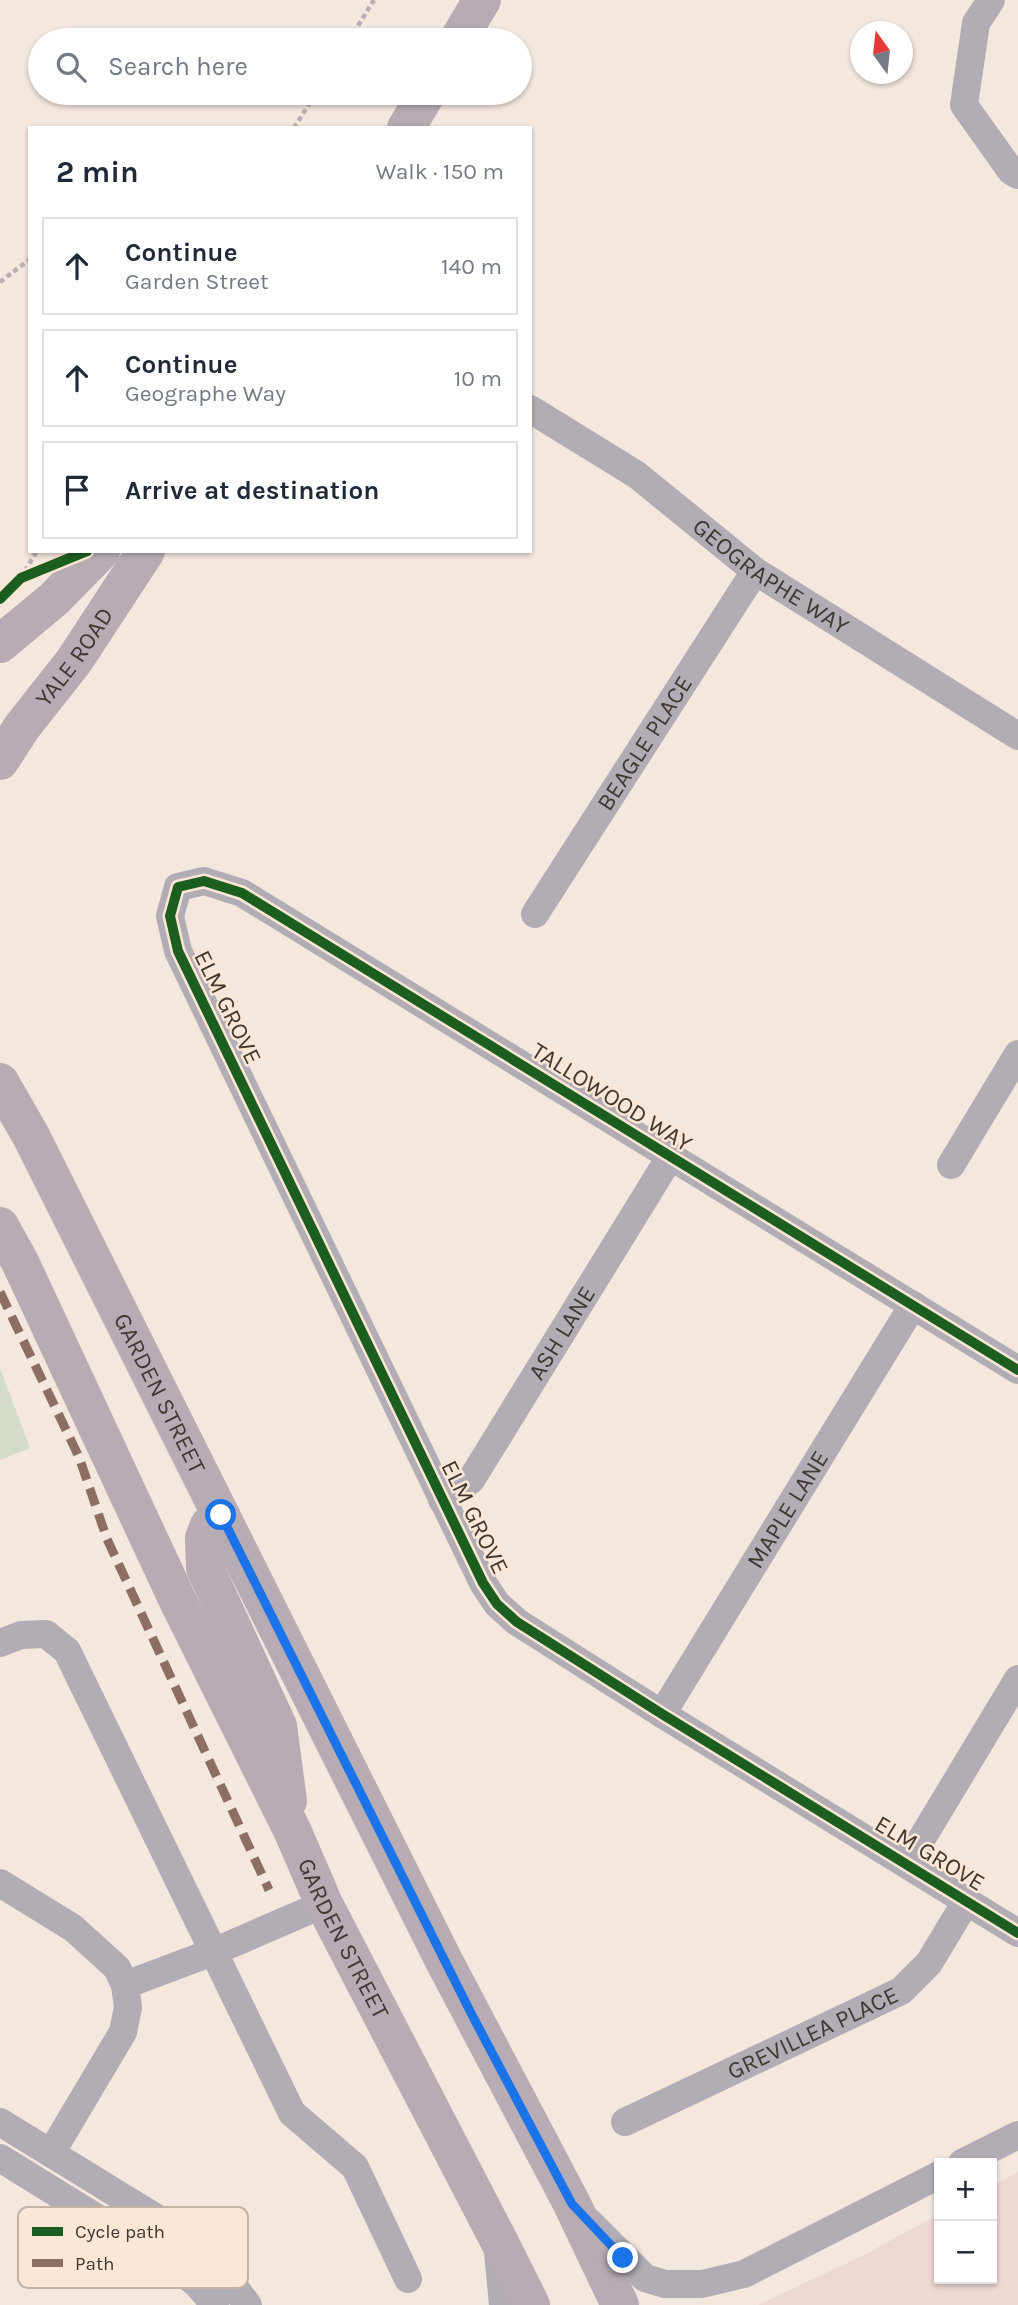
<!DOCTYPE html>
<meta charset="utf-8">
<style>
body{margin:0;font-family:Karla,sans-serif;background:#f2f2f3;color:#1f2937}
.controls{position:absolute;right:21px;bottom:21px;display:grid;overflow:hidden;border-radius:0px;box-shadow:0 2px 5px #0004}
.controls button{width:63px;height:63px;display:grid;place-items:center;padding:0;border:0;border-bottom:2px solid #e0e1e3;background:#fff;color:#1f2937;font:35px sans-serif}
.compass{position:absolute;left:850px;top:21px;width:63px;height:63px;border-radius:50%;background:#fff;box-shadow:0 2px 5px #0004;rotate:345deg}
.stop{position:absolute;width:21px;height:21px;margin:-16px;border:5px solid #1a73e8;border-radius:50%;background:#fff}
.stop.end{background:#1a73e8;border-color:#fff;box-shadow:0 2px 7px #0008}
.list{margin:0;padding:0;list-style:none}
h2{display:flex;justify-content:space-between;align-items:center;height:91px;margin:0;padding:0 28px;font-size:30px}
h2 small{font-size:23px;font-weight:400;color:#747a83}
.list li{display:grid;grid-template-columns:46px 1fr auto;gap:21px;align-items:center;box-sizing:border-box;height:98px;margin:0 14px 14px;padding:0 14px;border:2px solid #e0e1e3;border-radius:0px}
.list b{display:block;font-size:26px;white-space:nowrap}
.list p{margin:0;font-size:23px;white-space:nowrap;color:#747a83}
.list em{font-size:23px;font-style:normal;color:#747a83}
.icon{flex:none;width:38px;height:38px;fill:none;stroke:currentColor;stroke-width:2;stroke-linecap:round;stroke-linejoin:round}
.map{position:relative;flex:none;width:1018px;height:2305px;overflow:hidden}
.search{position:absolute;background:#fff;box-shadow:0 2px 5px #0004;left:28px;top:28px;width:504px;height:77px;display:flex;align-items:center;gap:18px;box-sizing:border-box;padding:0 24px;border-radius:38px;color:#747a83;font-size:26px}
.panel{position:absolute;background:#fff;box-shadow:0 2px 5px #0004;left:28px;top:126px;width:504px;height:427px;border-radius:0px}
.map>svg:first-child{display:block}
</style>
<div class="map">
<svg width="1018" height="2305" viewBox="0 0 1018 2305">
<rect width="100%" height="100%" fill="#f3e7de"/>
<!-- commercial -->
<path fill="#edd8d2" d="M1018,2172v133h-260l106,-50 75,-41v65h53v-93z"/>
<!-- park -->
<path fill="#d4dbc9" d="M0,1368l30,80 -30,12z"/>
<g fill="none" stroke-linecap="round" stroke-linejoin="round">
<!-- path -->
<path stroke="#b7b0b4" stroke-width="4.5" stroke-dasharray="5 3.5" stroke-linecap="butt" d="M349,40l25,-40
M294,128l22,-35
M0,282l30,-23
M25,571l12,-20"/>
<!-- minor -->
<g stroke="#b2acb5" stroke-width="28">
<path d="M991,0l-15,23 -12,82 47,66 7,4"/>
<path id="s1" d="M530,409l107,66 118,96 263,165"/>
<path id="s2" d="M535,914l220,-343"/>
<path d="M951,1165l67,-111"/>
<path d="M1018,1370l-776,-477 -38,-12 -26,6 -8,29 8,35 305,632 14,21 20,18 145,92 356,219"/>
<path id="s3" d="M442,1500l29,-20 199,-323"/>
<path d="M0,1643l21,-8 25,-1 21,17 225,462 63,54 53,112"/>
<path id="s4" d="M662,1714l251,-409"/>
<path d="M907,1863l111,-184"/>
<path d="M0,1883l73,45 44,40 8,17 3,22 -5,25 -72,121"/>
<path d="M125,1985l88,-33 111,-48"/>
<path d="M0,2122l184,113 31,27 33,43"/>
<path id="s5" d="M625,2122l276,-131 28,-28 38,-63"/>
<path d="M0,2158l173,107 24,19 18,21"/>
<path d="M962,2163l56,-28"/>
<path d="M589,2222l56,56 20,6h37l42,-10 195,-99"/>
<path d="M498,2252l5,53"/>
</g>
<!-- primary -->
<g stroke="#b7acb4" stroke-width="38">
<path d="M458,40l24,-40"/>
<path d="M406,128l21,-35"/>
<path d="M0,644l54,-45 47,-48"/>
<path id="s6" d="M0,761l22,-34 52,-66 72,-110"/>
<path id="s7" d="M0,1082l31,54 412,823 129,245 48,101"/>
<path id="s8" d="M0,1226l20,36 158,339 115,231 31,72 174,335 33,66"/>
<path d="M221,1515l-12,10 -5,13 1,30 73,158 10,75"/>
</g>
<!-- quiet -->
<path stroke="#8d6e63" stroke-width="9" stroke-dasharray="18 9" stroke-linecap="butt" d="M0,1292l79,165 28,82 162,351"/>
<defs>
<path id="cycleway" d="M0,599l21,-21 66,-27
M1018,1370l-776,-477 -38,-12 -26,6 -8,29 8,35 305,632 14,21 20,18 145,92 356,219"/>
</defs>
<!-- cycleway casing -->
<use href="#cycleway" stroke="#fce6d5" stroke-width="15"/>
<!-- cycleway -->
<use href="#cycleway" stroke="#1b5e20" stroke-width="10"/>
</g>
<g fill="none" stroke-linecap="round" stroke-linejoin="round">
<!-- route -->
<path stroke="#1a73e8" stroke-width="9" d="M221,1515l251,500 100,189 51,54"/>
</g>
<g text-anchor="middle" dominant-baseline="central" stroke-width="5" stroke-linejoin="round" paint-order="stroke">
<!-- street labels -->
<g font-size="24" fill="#403831" stroke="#fce6d5">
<text stroke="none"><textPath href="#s1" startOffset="294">GEOGRAPHE WAY</textPath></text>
<text stroke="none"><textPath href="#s6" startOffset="128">YALE ROAD</textPath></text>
<text stroke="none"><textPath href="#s2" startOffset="203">BEAGLE PLACE</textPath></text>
<text transform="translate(228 1007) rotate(64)">ELM GROVE</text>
<text transform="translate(612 1097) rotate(32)">TALLOWOOD WAY</text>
<text stroke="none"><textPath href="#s3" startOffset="208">ASH LANE</textPath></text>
<text stroke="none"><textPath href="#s7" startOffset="350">GARDEN STREET</textPath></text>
<text stroke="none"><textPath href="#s4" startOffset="240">MAPLE LANE</textPath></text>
<text transform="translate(475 1517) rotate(64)">ELM GROVE</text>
<text transform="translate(930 1853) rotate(31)">ELM GROVE</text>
<text stroke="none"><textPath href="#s8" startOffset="791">GARDEN STREET</textPath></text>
<text stroke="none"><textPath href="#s5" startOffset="208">GREVILLEA PLACE</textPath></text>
</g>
</g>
<!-- legend -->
<rect x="18" y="2207" width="230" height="81" rx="10" fill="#fce6d5" stroke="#c4b2a4" stroke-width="2"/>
<rect x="32" y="2227" width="31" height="9" fill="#1b5e20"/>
<rect x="32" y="2259" width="31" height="8" fill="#8d6e63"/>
<g font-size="19" fill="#403831">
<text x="75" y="2238">Cycle path</text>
<text x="75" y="2270">Path</text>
</g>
</svg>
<div class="controls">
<button>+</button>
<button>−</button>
</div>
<svg class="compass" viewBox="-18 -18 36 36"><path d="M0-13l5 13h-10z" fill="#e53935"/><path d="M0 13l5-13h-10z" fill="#747a83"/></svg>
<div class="stop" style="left:221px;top:1515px"></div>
<div class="stop end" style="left:623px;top:2258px"></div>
<div class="search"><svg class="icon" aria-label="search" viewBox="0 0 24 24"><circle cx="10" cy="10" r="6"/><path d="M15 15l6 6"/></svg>Search here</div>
<section class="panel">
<h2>2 min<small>Walk · 150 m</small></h2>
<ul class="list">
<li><svg class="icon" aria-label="ahead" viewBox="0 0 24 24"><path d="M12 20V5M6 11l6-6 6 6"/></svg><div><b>Continue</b><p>Garden Street</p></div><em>140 m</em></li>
<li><svg class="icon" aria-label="ahead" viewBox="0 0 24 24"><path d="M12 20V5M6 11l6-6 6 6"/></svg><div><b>Continue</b><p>Geographe Way</p></div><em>10 m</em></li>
<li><svg class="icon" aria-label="arrive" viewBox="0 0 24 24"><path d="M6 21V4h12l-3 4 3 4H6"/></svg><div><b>Arrive at destination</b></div></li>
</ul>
</section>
</div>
